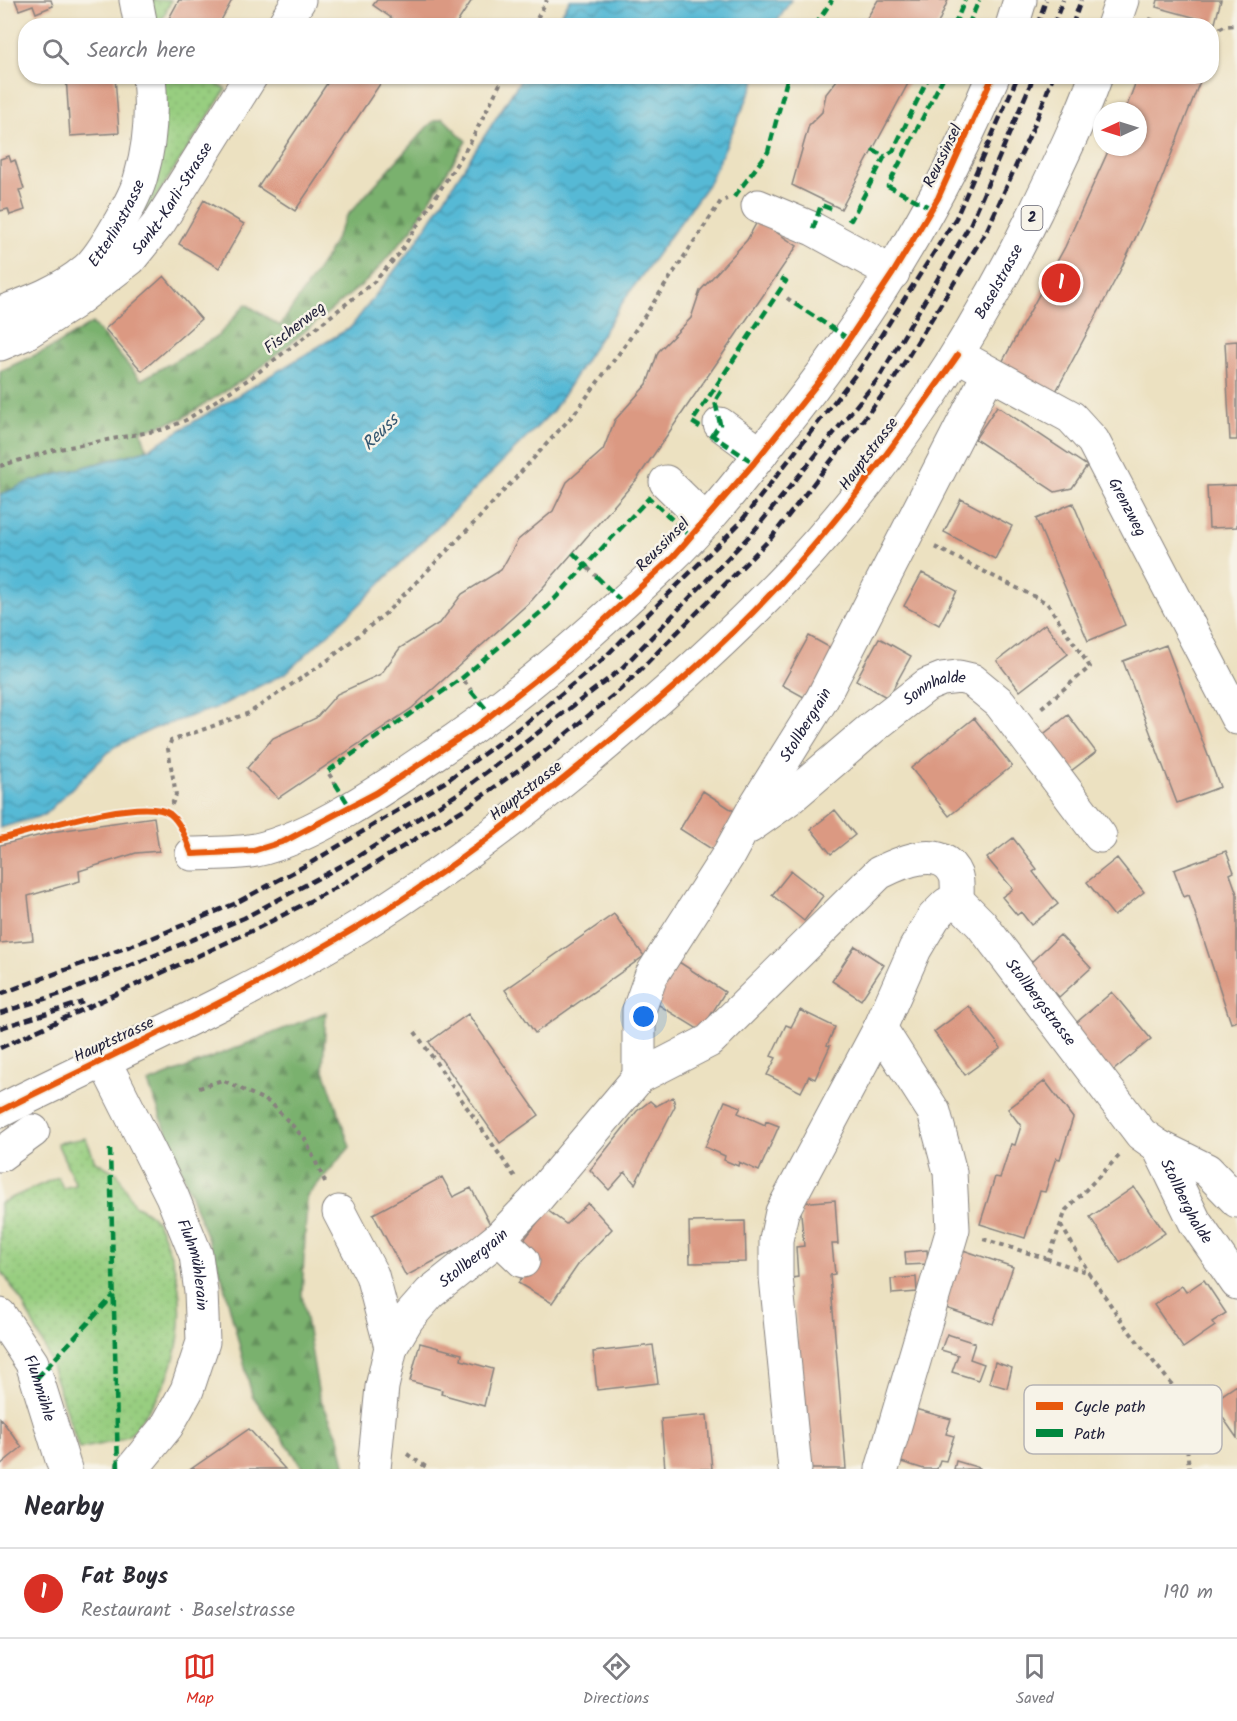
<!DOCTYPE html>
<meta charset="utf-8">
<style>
body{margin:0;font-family:Kalam,sans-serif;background:#f7f7f7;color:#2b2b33}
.compass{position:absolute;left:1093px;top:102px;width:54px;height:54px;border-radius:50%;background:#fff;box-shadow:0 2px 4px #0004;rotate:266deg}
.you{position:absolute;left:644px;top:1017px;width:21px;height:21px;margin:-15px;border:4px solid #fff;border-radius:50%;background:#1a73e8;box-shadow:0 0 0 9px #1a73e833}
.badge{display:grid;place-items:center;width:39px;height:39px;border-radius:50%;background:#d93025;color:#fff;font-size:20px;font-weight:700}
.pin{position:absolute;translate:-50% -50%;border:3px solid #fff;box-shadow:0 2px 6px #0006}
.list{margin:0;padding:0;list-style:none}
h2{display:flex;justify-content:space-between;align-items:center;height:78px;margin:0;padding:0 24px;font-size:26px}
h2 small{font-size:20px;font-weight:400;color:#7c7c81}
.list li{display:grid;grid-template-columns:39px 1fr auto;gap:18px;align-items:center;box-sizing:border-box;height:90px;padding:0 24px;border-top:2px solid #e1e1e2}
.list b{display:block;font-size:22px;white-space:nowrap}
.list p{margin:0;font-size:20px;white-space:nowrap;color:#7c7c81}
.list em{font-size:20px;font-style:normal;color:#7c7c81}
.icon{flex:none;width:33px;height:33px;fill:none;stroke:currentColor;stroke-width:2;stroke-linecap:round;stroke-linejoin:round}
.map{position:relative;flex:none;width:1237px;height:1469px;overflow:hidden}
.search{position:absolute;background:#fff;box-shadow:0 2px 4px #0004;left:18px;right:18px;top:18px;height:66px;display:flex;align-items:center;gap:15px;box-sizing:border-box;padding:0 21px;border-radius:24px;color:#7c7c81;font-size:22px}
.sheet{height:168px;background:#fff}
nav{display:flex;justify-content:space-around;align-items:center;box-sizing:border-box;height:84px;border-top:2px solid #e1e1e2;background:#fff;font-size:16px;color:#7c7c81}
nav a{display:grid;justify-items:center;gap:3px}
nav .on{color:#d93025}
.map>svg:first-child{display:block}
</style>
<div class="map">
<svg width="1237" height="1469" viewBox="0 0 1237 1469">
<defs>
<pattern id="grass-dots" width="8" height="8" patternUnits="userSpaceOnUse" patternTransform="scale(1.5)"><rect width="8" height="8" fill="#98ce80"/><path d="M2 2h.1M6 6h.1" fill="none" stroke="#83b170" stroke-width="1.8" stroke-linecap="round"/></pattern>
<pattern id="forest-firs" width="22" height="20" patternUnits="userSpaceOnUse" patternTransform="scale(1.5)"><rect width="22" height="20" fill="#7ab16e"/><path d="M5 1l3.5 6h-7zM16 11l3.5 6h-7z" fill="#64905c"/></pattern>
<pattern id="water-waves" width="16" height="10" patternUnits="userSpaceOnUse" patternTransform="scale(1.5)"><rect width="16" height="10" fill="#56b9d5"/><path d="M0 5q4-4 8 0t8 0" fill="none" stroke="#4796ae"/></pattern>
</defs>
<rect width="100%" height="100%" fill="#f7f3e8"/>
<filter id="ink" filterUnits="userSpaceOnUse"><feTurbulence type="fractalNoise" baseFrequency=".0167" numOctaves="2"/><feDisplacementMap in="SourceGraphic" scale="12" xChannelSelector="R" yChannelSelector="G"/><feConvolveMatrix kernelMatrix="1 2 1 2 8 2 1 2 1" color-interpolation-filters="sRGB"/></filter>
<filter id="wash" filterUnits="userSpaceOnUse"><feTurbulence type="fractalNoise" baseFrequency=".008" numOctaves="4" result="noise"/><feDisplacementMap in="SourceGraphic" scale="24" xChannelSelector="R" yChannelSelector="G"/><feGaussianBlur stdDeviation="1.35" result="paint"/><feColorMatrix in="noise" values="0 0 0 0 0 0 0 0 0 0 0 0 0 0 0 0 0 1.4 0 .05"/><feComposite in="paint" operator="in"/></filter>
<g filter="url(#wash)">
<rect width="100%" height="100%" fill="#ece1c1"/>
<!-- grass -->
<path fill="url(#grass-dots)" stroke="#5d785e" stroke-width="1.5" d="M149,0h22l-11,25h-9z
M161,77h43l22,12 -88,136 15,-65z
M86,1138l9,23 23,13 16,31c22,9 25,19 33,40 24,58 16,126 -25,173 -4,6 -9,15 -15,18 -12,8 -34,9 -48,13l-34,-101 -23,-46 -22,-33v-66l58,-26 5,11 13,-3 -19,-42z"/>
<!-- forest -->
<path fill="url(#forest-firs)" stroke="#4e6a54" stroke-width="1.5" d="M443,118l23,23 -54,88 -43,50 -114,93 -72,46 -42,13 6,19 -118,32 -29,13v-124l55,-25 37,-23 49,57 77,-44 28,-32 34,22 48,-72 18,-37 81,-90 7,-6z
M326,1012l-3,55 27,80 -43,49 -5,99 17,101 20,42 7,31h-42l-52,-74 -30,-118 -74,-194z"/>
<!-- water -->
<path fill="url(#water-waves)" stroke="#3c6e88" stroke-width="1.5" d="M570,0h221l-16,25h-221z
M523,76l234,1 -48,106 -85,117 -71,111 -197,197 -70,65 -68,34 -65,22 -39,18 -70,68 -44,13v-333l29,-13 118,-32 204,-123 64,-83z"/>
<g id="blocks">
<!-- building -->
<path fill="#db9982" d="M15,0h36l2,6 -17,7 -3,-8 -14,5z
M179,0h53l-14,26h-44l-7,-4z
M377,0h95l-17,26h-52l-30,-21z
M878,0h70l-11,26h-75z
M1158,0h63l-6,23 -59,-16z
M66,76h49l4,57 -49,3z
M332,76h43l7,5 -87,130 -37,-24z
M840,76h72l-71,133 -49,-24 17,-60 13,-13 4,-18z
M1138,76h64l-47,120 -36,77 -66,124 -54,-29 66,-121 45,-100h28v-36h-13z
M9,156l2,6 4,-2 9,29 -5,1 6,20 -15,5 -2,-6 -8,2v-52z
M204,200l40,24 -25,44 -40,-24z
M758,220l39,26 -160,233 -105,121 -120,108 -134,90 -31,-30 26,-30 43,-20 21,-24 44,-20 19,-26 41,-26 21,-28 39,-24 17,-30 35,-29 14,-29 36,-32 12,-30 32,-36 11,-32 33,-34 9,-27 47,-51z
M164,276l37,43 -59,52 -37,-42z
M1237,341v99h-7l-5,-98z
M997,406l90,60 -15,22 -17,4 -80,-53z
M1237,485v42l-28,1 -2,-42z
M961,499l51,27 -17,33 -51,-27z
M1073,503l52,122 -37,16 -52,-122z
M922,573l35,18 -18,34 -35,-19z
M1045,624l23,30 -48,37 -23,-30z
M809,636l29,16 -27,49 -29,-16z
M879,638l32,18 -23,42 -32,-18z
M1166,645l54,142 -43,16 -54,-142z
M1068,715l28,37 -33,25 -27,-37z
M974,718l38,48 -63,50 -38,-48z
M703,791l34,22 -24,37 -33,-21z
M835,810l20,25 -24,19 -20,-25z
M154,817l5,34 -23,2 -57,18 1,10 -52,15 5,44 -33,3v-98l58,-14z
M1013,838l24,31 -4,3 25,32 -27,21 -10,-13 -4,3 -15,-18 11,-8 -26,-31z
M1226,851l8,21 -4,2 7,20v127l-6,2 -42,-128 -5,2 -10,-27z
M1117,858l27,34 -30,24 -27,-34z
M791,871l32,25 -19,25 -32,-26z
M614,914l30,42 -109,77 -30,-43z
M1060,935l31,33 -32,29 -30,-33z
M855,946l29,19 -23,35 -29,-19z
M679,962l46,30 -24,39 -47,-29z
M1112,992l39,47 -43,36 -39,-46z
M969,1006l32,42 -36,27 -31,-43z
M800,1010l35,17 -8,18 3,1 -15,33 -6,-3 -8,16 -34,-17 9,-17 -5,-2 15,-31 5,2z
M468,1014l71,101 -39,28 -71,-101z
M1045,1081l28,37 -13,41 -4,-1 -11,34 -5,-1 -15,47 -45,-14 15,-47 5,1 11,-34 4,1 6,-19 -13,-17z
M673,1097l2,9 -40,78 -10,-12 -16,18 -19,-20 47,-59 13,-10 6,5z
M725,1101l16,6 -3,6 27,12 1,-4 13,5 -20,45 -20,-9 -1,4 -14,-6 1,-4 -20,-9z
M442,1177l11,20 18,-9 22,42 -87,46 -33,-62z
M1134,1187l31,46 -45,30 -30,-46z
M835,1200l3,44h-6l3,30 -5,1 16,194h-38l-16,-191 6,-1 -2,-30 8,-1 -4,-43z
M588,1203l24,26 -32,33 -28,41 -34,-20 18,-24 -16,-14 27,-35 19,14z
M745,1221l1,41 -56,1 -1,-41z
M927,1250l1,14 -22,1 -1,-13z
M963,1250l50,17 -20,57 -50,-17z
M916,1277l1,15 -25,2 -1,-15z
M1204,1280l22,33 -14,9 3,4 -32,22 -29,-43 28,-19 4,6z
M947,1334l28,9 -5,16 14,5 -6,16 -26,-8 6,-17 -17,-5z
M420,1343l42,11 -1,6 32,9 -9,37 -43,-12 1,-4 -32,-9z
M653,1345l5,38 -61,7 -4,-38z
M995,1362l17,6 -5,20 -18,-5z
M1237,1385v53l-25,-36z
M915,1409l36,10 -5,15 8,2 -8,25 -6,-1 -3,9h-13l-26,-8z
M707,1415l5,54h-47l-4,-50z
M0,1418l22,29 -22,18z
M249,1429l36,40h-94z
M956,1461l24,7v1h-26z"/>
</g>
</g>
<g filter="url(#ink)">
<use href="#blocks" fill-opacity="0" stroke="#87827e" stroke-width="1.5"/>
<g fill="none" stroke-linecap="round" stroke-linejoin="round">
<defs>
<g id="minor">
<path d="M136,0l5,26"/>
<path d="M283,26l16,-26"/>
<path d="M1012,26l8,-26"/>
<path d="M758,206l55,23 80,44"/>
<path id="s1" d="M0,313c29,-10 62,-22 86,-43 16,-13 50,-73 55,-94 9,-31 11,-67 8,-100"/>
<path id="s2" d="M0,344l24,-10 49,-31 57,-44 29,-36 92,-147"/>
<path id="s3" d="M970,362l101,55 22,24 144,277"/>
<path d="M720,424l41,30"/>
<path d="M666,482l40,39"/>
<path id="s4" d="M749,827l41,-29 83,-71 54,-42 15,-6 17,-2 13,3 28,23 100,133"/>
<path d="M192,854c20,-1 43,0 64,-4 56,-12 130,-63 178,-96 67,-44 127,-95 186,-149 32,-29 63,-57 91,-90 22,-25 42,-51 62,-77 90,-111 165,-229 220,-362"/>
<path d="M880,1028l54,84 16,60 3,57 -71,240"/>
<path id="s5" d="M103,1059l69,137 24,59 5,37 2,50 -16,48 -20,36 -35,43"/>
<path id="s6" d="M639,1077v-67l12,-34 78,-122 28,-51 65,-104 167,-326"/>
<path id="s7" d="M1158,1146l37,76 42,61"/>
<path d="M0,1155l33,-24"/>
<path d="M339,1212l33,63 19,72"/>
<path d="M499,1238l24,23"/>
<path id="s8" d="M0,1315l32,48 33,106"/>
<path id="s9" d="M374,1469l8,-82 9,-40 17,-29 22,-25 69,-55 34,-35 106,-126 70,-36 170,-168c22,-11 64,-30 77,3 2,7 1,17 1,24"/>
<path id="s10" d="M795,1469l-19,-192v-37l6,-28 98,-184 35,-79 19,-32 13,-13 10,-4 24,24 160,210 17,12 49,24 30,31"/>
</g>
<g id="major">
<path d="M1113,26l9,-26"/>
<path id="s11" d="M0,1111c120,-60 246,-114 360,-185 79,-50 154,-106 226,-165 72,-60 142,-122 206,-190 99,-106 180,-230 244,-360 21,-44 43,-88 60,-135"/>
</g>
</defs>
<!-- minor casing -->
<use href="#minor" stroke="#87827e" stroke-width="35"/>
<!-- major casing -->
<use href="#major" stroke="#87827e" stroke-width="35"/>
<!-- path -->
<path stroke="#87827e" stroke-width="4" stroke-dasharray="4.5 4.5" stroke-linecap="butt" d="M1149,19l20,7
M533,26l14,-26
M1212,33l12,-7 13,-1
M787,298l8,6
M0,466l54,-16 111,-21 21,-9 66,-43 55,-42 68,-54 24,-27 71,-111 34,-67
M935,547l112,56 43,64 -49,41
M588,568l8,8
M464,681l7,9
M329,774l6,9
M168,813l8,-18 -8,-46 3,-8 78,-28 79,-53 58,-47 92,-94 96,-105 52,-70 95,-143 6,-2
M415,1032l100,145
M199,1088l23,-8 49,23 34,36 22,47
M1119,1156l-53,54 -18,49 41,14 36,53 52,65 6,10 6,68
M1061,1225l28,48
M983,1239l65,20
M407,1454l22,15"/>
<!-- minor -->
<use href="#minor" stroke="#fff" stroke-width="33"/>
<!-- major -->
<use href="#major" stroke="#fff" stroke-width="33"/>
<!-- rail -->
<path stroke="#22223b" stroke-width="4.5" stroke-dasharray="9 4.5" stroke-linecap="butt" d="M1037,26l9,-26
M1053,26l10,-26
M1072,26l9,-26
M0,994l152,-56 82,-34 78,-42 133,-80 81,-59 76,-63 137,-136 120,-154 97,-152 62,-142
M0,1013l67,-21 177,-74 108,-58 107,-67 161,-123 133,-138 125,-153 93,-156 63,-147
M0,1028l83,-26
M0,1048l260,-121 77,-40 127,-78 81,-58 76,-62 150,-151 120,-154 96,-154 49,-109 17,-45"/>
<!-- quiet -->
<path stroke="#00873e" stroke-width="4.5" stroke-dasharray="9 4.5" stroke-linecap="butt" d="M815,26l17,-26
M954,26l11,-26
M968,26l11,-26
M872,150l13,6
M734,197l34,-45 20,-76
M931,208l-43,-22 56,-110
M848,218l3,2 34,-64 8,-5 36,-75
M813,229l8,-24 13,5
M795,304l54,35
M700,427l-8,-5 94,-141 -9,-5
M710,434l44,29
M712,436l8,-12 -5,-23 7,-11
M573,553l15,15
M596,576l27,27
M471,691l20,24
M328,771l134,-93 85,-71 102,-109 42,39
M335,783l15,24
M110,1149l8,320
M37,1378l77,-83"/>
<defs>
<path id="cycleway" d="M0,839c32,-8 145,-44 170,-25 12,10 16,26 22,40l61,-3 32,-10 91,-48 100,-66 85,-67 112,-103 81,-94 75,-94 64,-96 45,-75 55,-122
M0,1111c119,-60 240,-114 354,-182 84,-49 161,-110 236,-172 72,-58 144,-120 205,-190 60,-67 111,-139 163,-212"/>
</defs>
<!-- cycleway casing -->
<use href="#cycleway" stroke="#f7f3e8" stroke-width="10"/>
<!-- cycleway -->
<use href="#cycleway" stroke="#e8590c" stroke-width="6"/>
</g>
</g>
<g text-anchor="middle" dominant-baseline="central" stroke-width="5" stroke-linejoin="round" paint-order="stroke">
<!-- shield labels -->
<rect fill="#f7f3e8" stroke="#62616f" stroke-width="1.5" x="1021.5" y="206" width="21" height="24" rx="4.5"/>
<g font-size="15" font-weight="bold" fill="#22223b">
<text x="1032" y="218">2</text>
</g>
<!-- street labels -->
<g font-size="16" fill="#22223b" stroke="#f7f3e8">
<text transform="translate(943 156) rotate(-64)">Reussinsel</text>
<text stroke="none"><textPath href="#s2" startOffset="230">Sankt-Karli-Strasse</textPath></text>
<text stroke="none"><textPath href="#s1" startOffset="153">Etterlinstrasse</textPath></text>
<text stroke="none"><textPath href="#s11" startOffset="1322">Baselstrasse</textPath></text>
<text transform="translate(295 328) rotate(-38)">Fischerweg</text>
<text transform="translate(869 454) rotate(-53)">Hauptstrasse</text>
<text stroke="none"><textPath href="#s3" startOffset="222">Grenzweg</textPath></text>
<text transform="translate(663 545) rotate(-45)">Reussinsel</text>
<text stroke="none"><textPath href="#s4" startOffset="234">Sonnhalde</textPath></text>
<text stroke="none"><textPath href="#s6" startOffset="398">Stollbergrain</textPath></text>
<text transform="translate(526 791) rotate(-38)">Hauptstrasse</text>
<text stroke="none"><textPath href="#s10" startOffset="752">Stollbergstrasse</textPath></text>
<text transform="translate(114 1040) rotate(-25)">Hauptstrasse</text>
<text stroke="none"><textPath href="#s7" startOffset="62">Stollberghalde</textPath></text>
<text stroke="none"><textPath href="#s9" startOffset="246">Stollbergrain</textPath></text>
<text stroke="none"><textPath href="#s5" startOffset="226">Fluhmühlerain</textPath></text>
<text stroke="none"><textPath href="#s8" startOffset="84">Fluhmühle</textPath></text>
</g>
<!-- water labels -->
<g font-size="18" font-style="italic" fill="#345771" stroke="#f7f3e8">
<text transform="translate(381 433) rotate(-45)">Reuss</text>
</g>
</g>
<!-- legend -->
<rect x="1024" y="1385" width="198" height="69" rx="9" fill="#f7f3e8" stroke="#b7b4b4" stroke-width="1.5"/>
<rect x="1036" y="1402" width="27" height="8" fill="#e8590c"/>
<rect x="1036" y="1429" width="27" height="8" fill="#00873e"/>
<g font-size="16" fill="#22223b">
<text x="1074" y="1412">Cycle path</text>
<text x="1074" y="1439">Path</text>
</g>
</svg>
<svg class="compass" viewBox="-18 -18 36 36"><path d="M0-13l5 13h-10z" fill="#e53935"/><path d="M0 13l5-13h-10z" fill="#7c7c81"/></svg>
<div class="you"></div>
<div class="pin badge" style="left:1061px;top:283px">1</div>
<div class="search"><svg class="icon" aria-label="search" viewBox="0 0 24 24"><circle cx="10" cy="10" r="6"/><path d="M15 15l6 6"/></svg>Search here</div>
</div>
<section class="sheet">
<h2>Nearby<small></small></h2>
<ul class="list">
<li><span class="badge">1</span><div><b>Fat Boys</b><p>Restaurant · Baselstrasse</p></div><em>190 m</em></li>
</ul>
</section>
<nav>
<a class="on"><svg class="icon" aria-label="map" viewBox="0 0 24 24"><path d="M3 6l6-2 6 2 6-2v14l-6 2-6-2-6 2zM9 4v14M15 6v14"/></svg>Map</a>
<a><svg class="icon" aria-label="directions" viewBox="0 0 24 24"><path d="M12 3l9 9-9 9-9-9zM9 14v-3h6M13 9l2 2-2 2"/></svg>Directions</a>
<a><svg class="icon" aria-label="saved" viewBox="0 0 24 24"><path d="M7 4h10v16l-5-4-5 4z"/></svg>Saved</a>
</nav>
